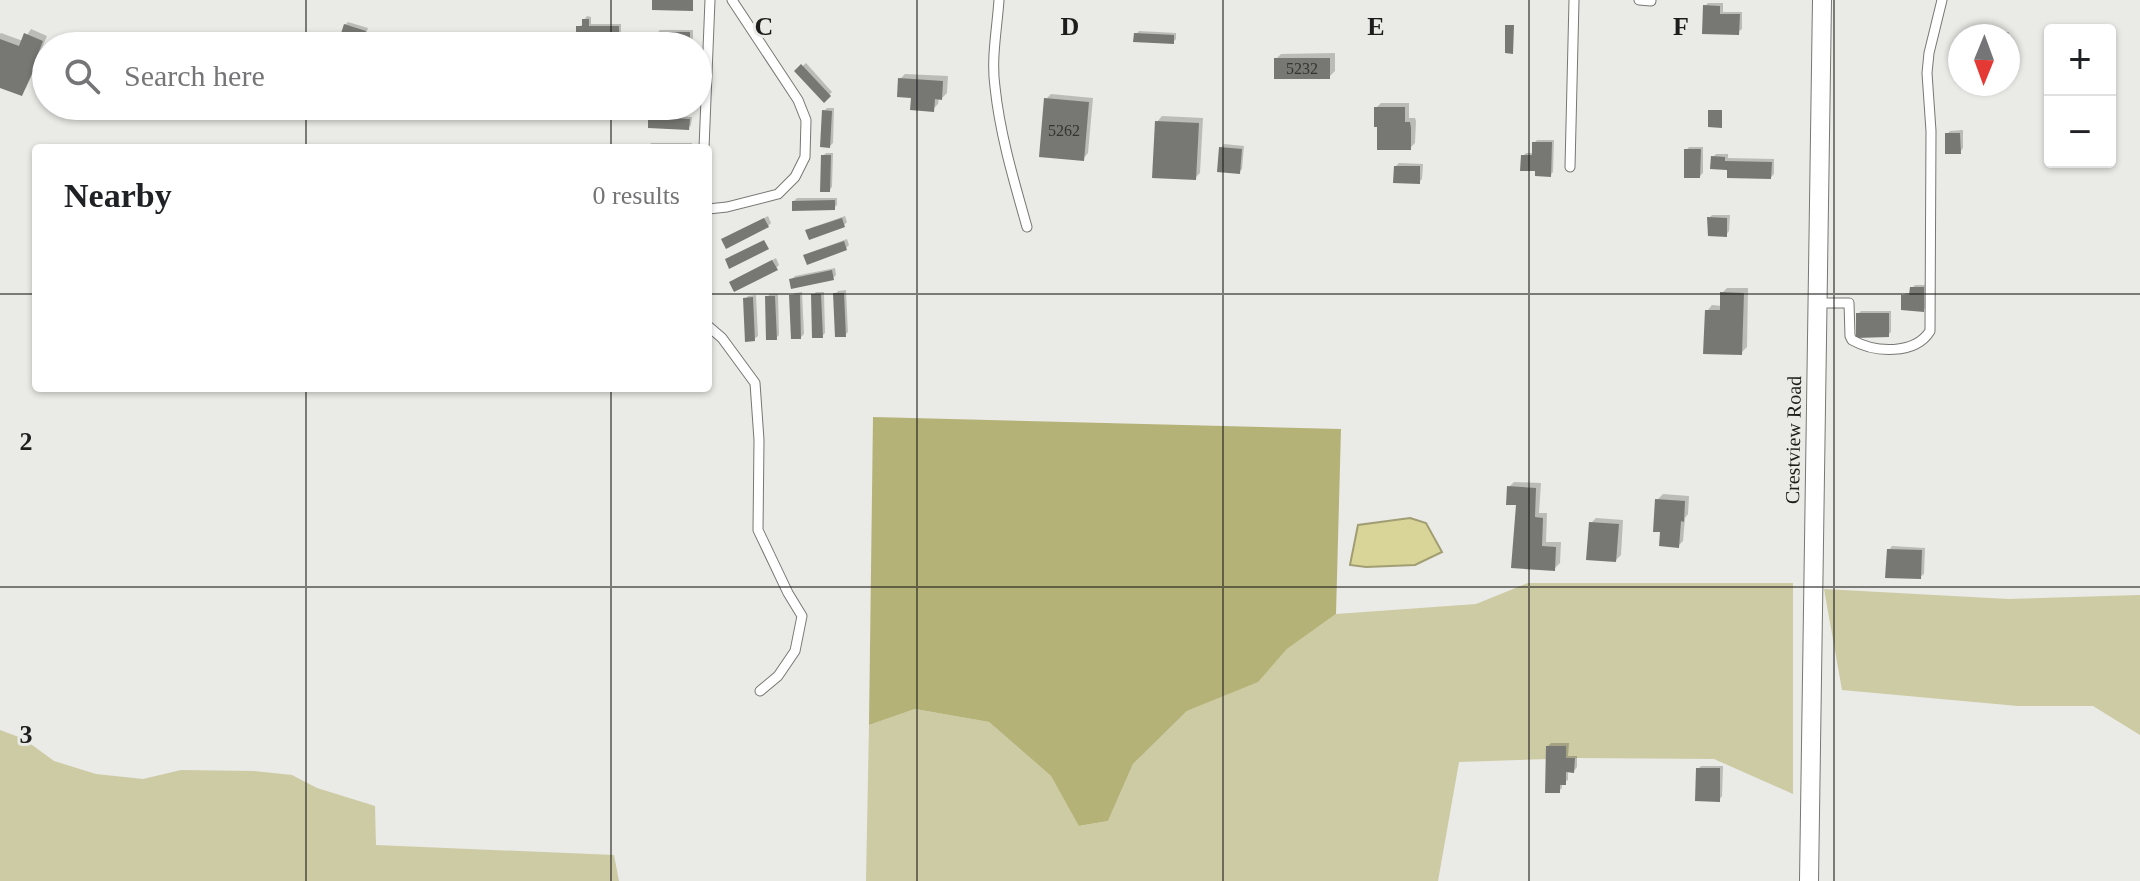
<!DOCTYPE html>
<meta charset="utf-8">
<style>
body{margin:0;font-family:Georgia,serif;background:#f2f2f2;color:#202124}
.controls{position:absolute;right:24px;top:24px;display:grid;overflow:hidden;border-radius:8px;box-shadow:0 2px 6px #0004}
.controls button{width:72px;height:72px;display:grid;place-items:center;padding:0;border:0;border-bottom:2px solid #e0e0e0;background:#fff;color:#202124;font:40px sans-serif}
.compass{position:absolute;left:1948px;top:24px;width:72px;height:72px;border-radius:50%;background:#fff;box-shadow:0 2px 6px #0004;rotate:181deg}
.list{margin:0;padding:0;list-style:none}
h2{display:flex;justify-content:space-between;align-items:center;height:104px;margin:0;padding:0 32px;font-size:34px}
h2 small{font-size:26px;font-weight:400;color:#757577}
.icon{flex:none;width:44px;height:44px;fill:none;stroke:currentColor;stroke-width:2;stroke-linecap:round;stroke-linejoin:round}
.map{position:relative;flex:none;width:2140px;height:881px;overflow:hidden}
.search{position:absolute;background:#fff;box-shadow:0 2px 6px #0004;left:32px;top:32px;width:680px;height:88px;display:flex;align-items:center;gap:20px;box-sizing:border-box;padding:0 28px;border-radius:44px;color:#757577;font-size:30px}
.panel{position:absolute;background:#fff;box-shadow:0 2px 6px #0004;left:32px;top:144px;width:680px;height:248px;border-radius:8px}
.map>svg:first-child{display:block}
</style>
<div class="map">
<svg width="2140" height="881" viewBox="0 0 2140 881">
<rect width="100%" height="100%" fill="#eaeae6"/>
<!-- green -->
<path fill="#cdcba4" d="M1528,583h265v211l-79,-35 -136,-1 -119,4 -21,119h-572l3,-156 46,-16 74,13 62,54 29,50 28,-5 25,-57 54,-53 70,-29 30,-33 49,-35 140,-10z
M1824,589l184,10 132,-4v140l-47,-29h-75l-176,-16z
M0,730l24,9 30,22 42,13 47,5 38,-9 73,1 38,4 25,13 58,18 1,39 238,10 5,26h-619z"/>
<!-- forest -->
<path fill="#b5b277" d="M873,417l468,12 -5,185 -49,35 -29,33 -71,29 -54,53 -25,57 -29,5 -28,-50 -62,-54 -74,-13 -46,16z"/>
<!-- water -->
<path fill="#d9d599" stroke="#a19e73" stroke-width="2" d="M1410,518l16,5 16,29 -27,13 -49,2 -16,-2 8,-40z"/>
<!-- shadow -->
<path fill="#0003" d="M1708,3h15v9h19v17l-4,3 -33,-26z
M587,16l4,1v7h30v8l-3,3 -40,-8 6,-3v-4z
M348,22l20,6 -6,18h-23l6,-21z
M31,29l16,7 -10,24 1,2 -12,26 -5,6 -21,-9v-51l1,-1 22,8z
M660,30h33v8l-3,3 -33,-8z
M1139,31l37,2v6l-3,3 -37,-8z
M1981,32h28l-1,14v-10h-30z
M1335,53v18l-6,6 -53,-18 5,-5z
M806,63l26,29 -8,8 -27,-29z
M905,74l43,2 -1,17 -5,5h-3l-1,6 -5,5 -20,-13 -13,-17z
M1051,94l42,4 -5,55 -5,6 -37,-60z
M1381,103h28v15h6l1,3 -1,22 -5,5 -34,-40z
M827,108h7l-1,35 -3,3 -6,-35z
M653,115l39,2 -1,8 -3,3 -38,-10z
M1162,116l41,2 -3,55 -5,5 -38,-56z
M1963,130v18l-3,4 -13,-18 3,-3z
M1537,140h17l-1,32 -3,3 -13,-6 -14,-13 3,-3h8v-10z
M651,143h41l-1,5h-43z
M1224,144l20,2 -2,23 -3,3 -18,-24z
M1689,147h14v26l-3,3 -14,-26z
M826,153h7l-1,34 -3,3 -6,-34z
M1716,154h12v4l46,1v15l-3,3 -42,-9 -16,-11z
M1399,163l24,1 -1,15 -3,3 -23,-16z
M797,198h40v7l-3,3 -40,-7z
M1712,215h18l-1,16 -3,4 -17,-17z
M768,216l3,7 -3,3 -42,11z
M845,216l2,6 -3,3 -36,6 3,-3z
M847,239l2,6 -3,3 -40,8 3,-3z
M776,258l3,7 -3,3 -41,11z
M835,268l1,7 -3,3 -42,2 4,-4z
M1915,285h12v22l-4,3 -20,-14 3,-3h5l1,-5z
M1727,288h21l-1,59 -6,6 -34,-42 5,-6 10,1v-13z
M846,290l2,42 -3,3 -10,-41 3,-3z
M802,292l2,42 -3,3 -10,-41 4,-3z
M816,292h8l1,41 -3,3 -9,-41z
M770,294h8l1,41 -3,3 -9,-41z
M756,295l2,41 -4,3 -9,-40 3,-3z
M1861,311h30v21l-3,3 -30,-21z
M1514,482l27,1 -2,30h8l-1,29h15l-1,21 -6,6 -45,-82z
M1663,494l26,2 -1,18 -3,4 -2,23 -5,5 -16,-16 -5,-30z
M1596,518l27,2 -2,35 -5,5 -25,-37z
M1892,546l33,2 -1,26 -4,3 -31,-27z
M1551,743h18l-1,13h9v11l-3,4 -6,-1v10l-6,3v5l-3,3 -11,-45z
M1701,766h22l-1,30 -3,4 -21,-31z"/>
<!-- building -->
<path fill="#777773" d="M652,0h41v11l-41,-1z
M1703,5l17,1v8h20l-1,21 -37,-1z
M582,19h7v7h30v11l-43,-1v-10h6z
M344,24l22,7 -5,15h-24z
M1505,25h9l-1,29 -8,-1z
M655,32h35v11h-35z
M24,33l19,8 -10,25 1,3 -12,27 -22,-8v-49l19,7z
M1134,33l40,2v9l-41,-2z
M1274,58h56v21h-56z
M801,64l30,32 -7,7 -30,-32z
M898,78l45,3 -1,19 -7,-1 -1,13 -24,-2 1,-12 -14,-1z
M1044,98l45,4 -5,59 -45,-4z
M1374,107h31v15h5l1,6v22h-34v-23h-3z
M822,110l10,1 -2,37 -10,-1z
M1708,110h14v18l-14,-1z
M648,117l42,2 -1,11 -41,-2z
M1155,121l44,2 -3,57 -44,-2z
M1945,133h15l1,21h-16z
M1532,142h20l-1,35 -16,-1v-5h-15l1,-16h11z
M1219,147l23,2 -2,25 -23,-2z
M1684,149h17l-1,29h-16z
M821,155h10l-1,37h-10z
M1711,156l14,1v4l47,1 -1,17 -44,-1v-8l-17,-1z
M1394,166h26v18l-27,-1z
M835,200v10l-43,1v-10z
M1707,217l20,1v19l-19,-1z
M764,218l5,9 -43,22 -5,-10z
M842,218l3,9 -36,13 -4,-10z
M764,240l5,9 -40,20 -4,-10z
M844,241l3,9 -40,15 -4,-10z
M772,260l6,10 -44,22 -5,-10z
M832,270l2,10 -43,9 -2,-10z
M1910,287h14v25l-23,-2v-15h8z
M1720,292l24,1 -2,62 -39,-1 2,-44h15z
M833,293h11l2,44h-11z
M811,294h10l2,44h-11z
M789,295h11l1,44h-10z
M765,296h10l2,44h-11z
M753,297l2,44 -10,1 -2,-44z
M1856,313h33v24l-33,1z
M1507,486l29,2 -1,29 8,1 -1,28 14,1 -1,24 -44,-3 5,-63h-10z
M1655,499l30,2 -1,21 -3,-1 -2,27 -20,-2 1,-14h-7z
M1589,522l30,2 -3,38 -30,-2z
M1887,549l35,1 -1,29 -36,-1z
M1546,746h20v12h9l-1,15 -8,-1v13h-6v8h-15z
M1696,768h24v34l-25,-1z"/>
<g fill="none" stroke-linecap="round" stroke-linejoin="round">
<defs>
<path id="lane" d="M999,0c-2,29 -8,59 -4,87 5,48 19,94 32,140
M1639,0l12,1
M704,148l6,-148
M1570,167l4,-167
M708,209l19,-2 51,-13 17,-17 10,-20 1,-37 -8,-20 -66,-100
M1818,303h31l1,33 2,4c23,13 63,15 78,-9l1,-200 -4,-58 2,-20 13,-53
M708,326l14,12 33,45 4,57 -1,90 30,63 14,23 -7,35 -17,25 -18,15"/>
<path id="street" d="M1809,881l13,-881"/>
</defs>
<!-- lane casing -->
<use href="#lane" stroke="#777773" stroke-width="11"/>
<!-- street casing -->
<use href="#street" stroke="#777773" stroke-width="20"/>
<!-- lane -->
<use href="#lane" stroke="#fff" stroke-width="9"/>
<!-- street -->
<use href="#street" stroke="#fff" stroke-width="18"/>
</g>
<!-- grid -->
<path fill="none" stroke="#1d1d1b" stroke-width="2" stroke-opacity="0.55" d="M306,0v46M611,0v46M917,0v881M1223,0v881M1529,0v881M1834,0v881M306,106v42M611,106v42M0,294h36M708,294h1432M306,388v493M611,388v493M0,587h2140"/>
<g text-anchor="middle" dominant-baseline="central" stroke-width="6" stroke-linejoin="round" paint-order="stroke">
<!-- number labels -->
<g font-size="16" fill="#343431">
<text x="1302" y="68">5232</text>
<text x="1064" y="130">5262</text>
</g>
<!-- street labels -->
<g font-size="20" fill="#1d1d1b" stroke="#eaeae6">
<text transform="translate(1793 440) rotate(-89)">Crestview Road</text>
</g>
</g>
<g font-size="26" text-anchor="middle" font-weight="bold" fill="#1d1d1b" stroke="#eaeae6" stroke-width="6" stroke-linejoin="round" paint-order="stroke">
<text x="764" y="35">C</text>
<text x="1070" y="35">D</text>
<text x="1376" y="35">E</text>
<text x="1681" y="35">F</text>
<text x="26" y="450">2</text>
<text x="26" y="743">3</text>
</g>
</svg>
<div class="controls">
<button>+</button>
<button>−</button>
</div>
<svg class="compass" viewBox="-18 -18 36 36"><path d="M0-13l5 13h-10z" fill="#e53935"/><path d="M0 13l5-13h-10z" fill="#757577"/></svg>
<div class="search"><svg class="icon" aria-label="search" viewBox="0 0 24 24"><circle cx="10" cy="10" r="6"/><path d="M15 15l6 6"/></svg>Search here</div>
<section class="panel">
<h2>Nearby<small>0 results</small></h2>
<ul class="list">
</ul>
</section>
</div>
